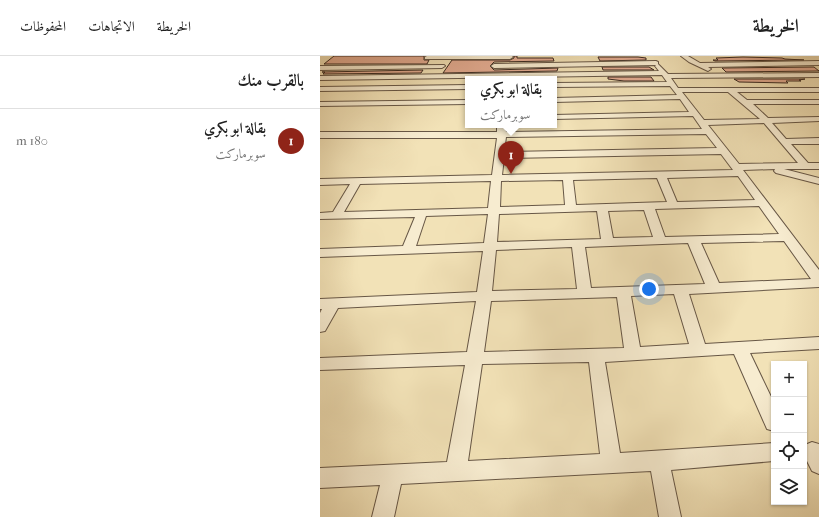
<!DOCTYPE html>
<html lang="ar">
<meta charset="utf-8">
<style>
body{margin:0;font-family:"IM FELL French Canon",Amiri,serif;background:#f2f2f2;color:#222;direction:rtl}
.controls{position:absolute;right:12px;bottom:12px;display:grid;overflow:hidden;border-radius:0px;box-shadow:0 1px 3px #0004}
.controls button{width:36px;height:36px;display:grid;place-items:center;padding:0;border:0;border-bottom:1px solid #e0e0e0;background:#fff;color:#222;font:20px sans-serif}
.you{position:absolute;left:329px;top:233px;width:14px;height:14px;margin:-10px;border:3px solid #fff;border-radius:50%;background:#1a73e8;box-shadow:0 0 0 6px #1a73e833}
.badge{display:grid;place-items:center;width:26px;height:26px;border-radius:50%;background:#8f2418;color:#fff;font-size:13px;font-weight:700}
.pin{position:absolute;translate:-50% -33px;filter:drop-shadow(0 1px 2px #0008)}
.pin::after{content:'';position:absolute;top:21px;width:14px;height:12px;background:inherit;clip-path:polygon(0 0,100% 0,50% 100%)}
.popup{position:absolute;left:145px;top:20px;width:92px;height:52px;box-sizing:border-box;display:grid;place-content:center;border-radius:0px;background:#fff;filter:drop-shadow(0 1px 3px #0005);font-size:13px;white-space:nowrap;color:#767676}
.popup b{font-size:15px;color:#222}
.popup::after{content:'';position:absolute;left:50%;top:100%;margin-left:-8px;border:8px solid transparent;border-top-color:#fff}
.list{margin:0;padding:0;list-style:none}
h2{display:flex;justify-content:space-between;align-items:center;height:52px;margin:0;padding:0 16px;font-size:17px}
h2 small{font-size:13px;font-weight:400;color:#767676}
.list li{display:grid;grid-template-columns:26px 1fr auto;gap:12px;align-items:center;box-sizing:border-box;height:64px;padding:0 16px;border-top:1px solid #e0e0e0}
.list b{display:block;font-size:15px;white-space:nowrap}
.list p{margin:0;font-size:13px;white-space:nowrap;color:#767676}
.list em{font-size:13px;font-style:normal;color:#767676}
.icon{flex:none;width:22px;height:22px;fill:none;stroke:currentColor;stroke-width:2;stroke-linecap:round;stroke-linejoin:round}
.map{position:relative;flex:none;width:499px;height:461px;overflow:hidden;direction:ltr}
header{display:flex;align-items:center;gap:24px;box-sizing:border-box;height:56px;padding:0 20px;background:#fff;border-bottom:1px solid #e0e0e0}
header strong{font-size:19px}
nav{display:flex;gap:22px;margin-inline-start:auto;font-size:14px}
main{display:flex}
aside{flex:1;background:#fff}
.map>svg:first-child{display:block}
</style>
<header>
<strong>الخريطة</strong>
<nav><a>الخريطة</a><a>الاتجاهات</a><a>المحفوظات</a></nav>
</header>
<main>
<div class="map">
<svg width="499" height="461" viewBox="0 0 499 461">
<rect width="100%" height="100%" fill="#f2e2b7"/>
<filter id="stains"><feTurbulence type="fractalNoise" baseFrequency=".005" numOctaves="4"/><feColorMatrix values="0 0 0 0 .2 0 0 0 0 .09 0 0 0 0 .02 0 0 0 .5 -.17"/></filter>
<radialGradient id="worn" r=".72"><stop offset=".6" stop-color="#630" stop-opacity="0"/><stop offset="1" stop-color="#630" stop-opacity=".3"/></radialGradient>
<!-- building -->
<path fill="#e2ab91" stroke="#392920" d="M14,0h90v4h5l-2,4h-103z
M194,0h3v2h36l1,3 -60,1 -4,4 4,4 64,-2 -1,3 -114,2 9,-13h58l4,-2z
M278,1h40l8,1v2l-46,1z
M423,1l39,1 3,1 19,1 -89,1 -2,-1h5l-2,-2z
M282,11h47l5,3h-51z
M494,11l5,4 -93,1 -4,-4z
M103,14l-2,3 -98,1 2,-2h-3z
M288,21h43l3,4h-30l-16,-2z
M414,23h71l-6,1 2,1h-15l2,2 -49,-1z"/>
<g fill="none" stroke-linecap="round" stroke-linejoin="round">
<defs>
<path id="minor" d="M107,0h85l1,1 -3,2h-85v-2z
M361,0h7l12,7 119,-2v4l-111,2 3,2 -3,2 -19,-9z
M336,5l2,1v2l10,10 151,-1v4l-148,1 7,10h141v4h-82l10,8h72v4h-66l15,14 51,-1v4l-47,2 14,16 33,-1v6h-28l17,19h11v6h-35l35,9v6l-43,-11 -2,-2 1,-2 -32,1 76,100v17l-130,7 16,50 114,-7v12l-69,4 24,50v28l-7,-2 -33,-75 -129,8 15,91 154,-10v18l-103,9 10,47h-22l-8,-46 -250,13 -7,33h-22l8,-32 -60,3v-20l127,-6 18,-97 -145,5v-12l147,-6 9,-51 -138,7 -13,23 -5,1v-19l2,-4h-2v-10l157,-7 6,-41 -163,6v-8l83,-3 12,-29 -95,2v-6l13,-1 17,-28 -30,1v-6l172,-4 5,-37h-177v-6h177v-7h8l1,7 196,-3 -9,-13 -139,3v-4l135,-3 -9,-13 -126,3v-4l123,-3 -7,-9 -116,1v-4l113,-1 -5,-7 -342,5v-4l339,-5 -4,-5 1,-1 -162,3 -3,-2 3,-2zM362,36h46l32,27 -56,1zM444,67l34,40 -59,1 -31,-39zM386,78l11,14 -213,4 2,-15zM401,98l12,16 -231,5 2,-17zM418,120l17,24 -78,2 -10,-24zM337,122l10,24 -91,3 -3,-25zM243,124l2,25 -65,2 1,-26zM171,125l-3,27 -144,4 16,-28zM439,150l20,28 -114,3 -10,-28zM324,154l9,27 -40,1 -5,-27zM277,155l4,28 -104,3 2,-28zM168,158l-4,29 -68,3 10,-30zM464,185l27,38 -92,4 -18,-40zM368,187l17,41 -114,4 -6,-41zM252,191l5,42 -85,2 4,-41zM354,238l15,50 -49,3 -9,-51zM297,241l7,51 -140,4 7,-51zM269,306l11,92 -132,7 14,-97z
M124,9l1,1 -3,2 -122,2v-4z
M148,29v4l-148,2v-4z
M148,44v4l-148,2v-4z
M492,386l7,2v30l-7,-3 -8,-16 1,-10z"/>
</defs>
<!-- minor casing -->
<use href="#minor" stroke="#675746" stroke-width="2"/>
<!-- minor -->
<use href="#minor" fill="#f7ecd0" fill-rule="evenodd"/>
</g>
<rect width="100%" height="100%" filter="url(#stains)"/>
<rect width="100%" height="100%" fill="url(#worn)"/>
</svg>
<div class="controls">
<button>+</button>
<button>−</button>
<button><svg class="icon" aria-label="locate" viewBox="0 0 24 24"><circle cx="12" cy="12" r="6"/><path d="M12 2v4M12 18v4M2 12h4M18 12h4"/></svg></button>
<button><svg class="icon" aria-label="layers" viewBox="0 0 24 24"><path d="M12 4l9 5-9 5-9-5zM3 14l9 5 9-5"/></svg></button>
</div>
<div class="you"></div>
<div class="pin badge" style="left:191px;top:118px">1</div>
<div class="popup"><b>بقالة ابو بكري</b>سوبرماركت</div>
</div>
<aside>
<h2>بالقرب منك<small></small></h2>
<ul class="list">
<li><span class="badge">1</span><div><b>بقالة ابو بكري</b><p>سوبرماركت</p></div><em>180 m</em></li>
</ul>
</aside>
</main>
